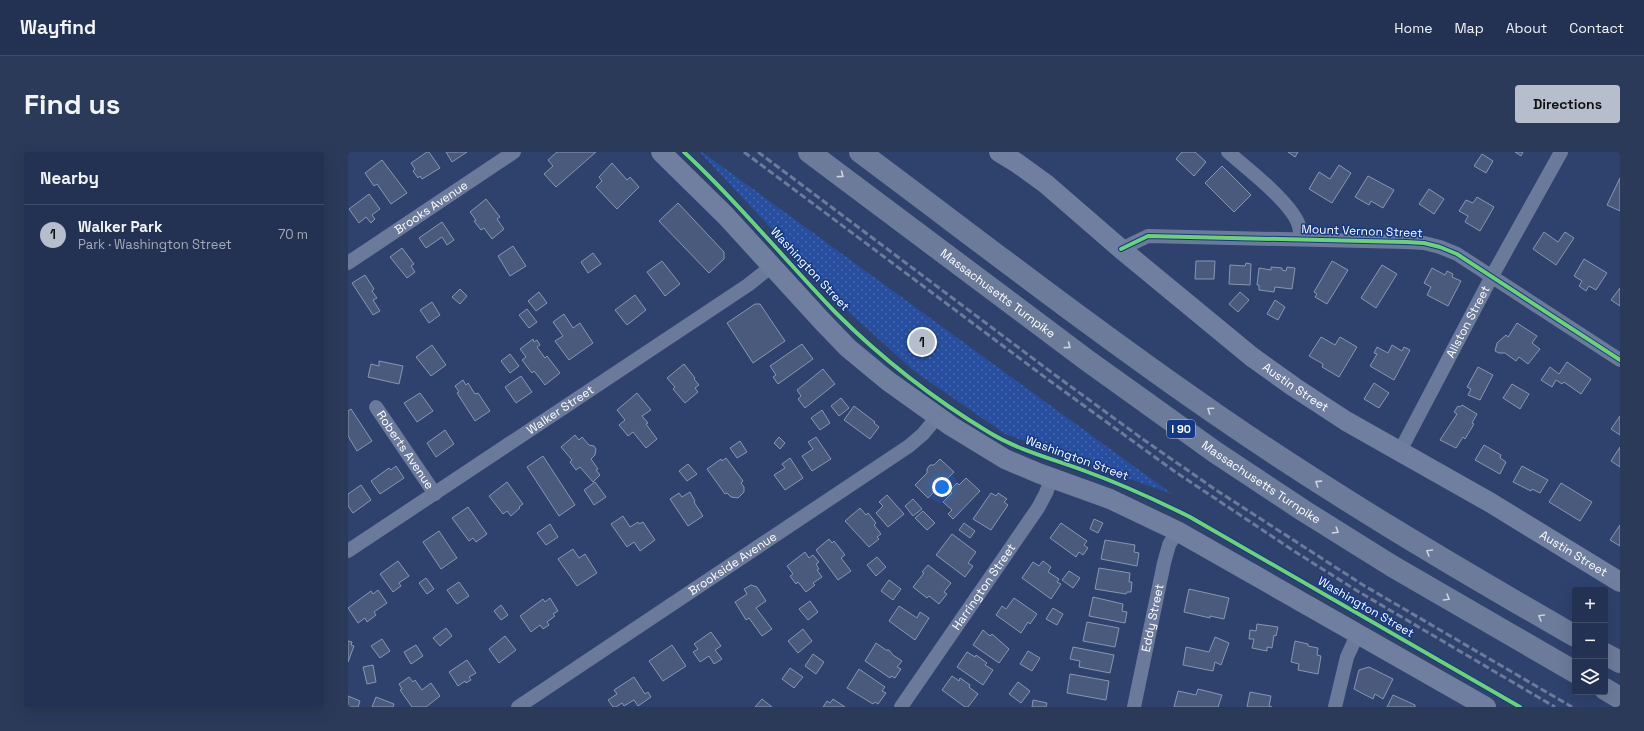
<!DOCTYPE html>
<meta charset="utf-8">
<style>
body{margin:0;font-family:"Space Grotesk",sans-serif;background:#2b3a59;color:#f1f3f6}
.controls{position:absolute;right:12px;bottom:12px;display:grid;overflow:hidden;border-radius:4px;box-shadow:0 4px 16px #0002}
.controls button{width:36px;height:36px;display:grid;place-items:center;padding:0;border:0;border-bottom:1px solid #404d69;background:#233252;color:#f1f3f6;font:20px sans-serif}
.you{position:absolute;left:594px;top:335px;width:14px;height:14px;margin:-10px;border:3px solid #fff;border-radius:50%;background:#1a73e8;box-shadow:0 0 0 6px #1a73e833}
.badge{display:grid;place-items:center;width:26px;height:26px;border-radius:50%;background:#b6bdcc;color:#111;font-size:13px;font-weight:700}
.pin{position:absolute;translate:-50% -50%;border:2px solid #fff;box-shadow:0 1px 4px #0006}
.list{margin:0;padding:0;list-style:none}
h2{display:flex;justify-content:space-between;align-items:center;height:52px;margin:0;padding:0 16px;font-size:17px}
h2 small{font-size:13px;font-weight:400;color:#a3aab8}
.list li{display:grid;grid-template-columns:26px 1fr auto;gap:12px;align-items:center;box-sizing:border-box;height:60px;padding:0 16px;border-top:1px solid #404d69}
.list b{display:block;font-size:15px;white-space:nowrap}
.list p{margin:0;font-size:13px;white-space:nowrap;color:#a3aab8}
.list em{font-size:13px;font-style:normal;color:#a3aab8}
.icon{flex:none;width:22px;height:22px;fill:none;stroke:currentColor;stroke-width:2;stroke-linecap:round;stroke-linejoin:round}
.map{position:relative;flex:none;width:1272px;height:555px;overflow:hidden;border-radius:4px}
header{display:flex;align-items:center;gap:24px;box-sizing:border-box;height:56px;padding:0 20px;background:#233252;border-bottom:1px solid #404d69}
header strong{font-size:19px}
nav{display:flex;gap:22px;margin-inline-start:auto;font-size:14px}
.intro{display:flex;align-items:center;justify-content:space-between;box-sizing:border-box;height:96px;padding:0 24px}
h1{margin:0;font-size:28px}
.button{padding:10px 18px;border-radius:4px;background:#b6bdcc;color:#111;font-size:14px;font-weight:700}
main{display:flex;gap:24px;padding:0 24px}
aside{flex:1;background:#233252;border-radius:4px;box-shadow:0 4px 16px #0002}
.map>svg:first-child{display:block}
</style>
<header>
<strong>Wayfind</strong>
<nav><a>Home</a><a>Map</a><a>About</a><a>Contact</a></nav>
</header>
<div class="intro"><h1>Find us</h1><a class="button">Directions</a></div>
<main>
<aside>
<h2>Nearby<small></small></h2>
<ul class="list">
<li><span class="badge">1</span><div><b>Walker Park</b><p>Park · Washington Street</p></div><em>70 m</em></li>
</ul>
</aside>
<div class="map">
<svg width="1272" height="555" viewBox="0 0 1272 555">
<defs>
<pattern id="park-dots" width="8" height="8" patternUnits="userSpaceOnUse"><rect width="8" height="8" fill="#274e9f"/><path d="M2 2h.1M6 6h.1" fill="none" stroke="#4769ad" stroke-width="1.8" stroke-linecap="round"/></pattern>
</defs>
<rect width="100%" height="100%" fill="#2f426d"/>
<!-- park -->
<path fill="url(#park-dots)" d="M352,0h2l470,342 -167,-60 -91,-63 -64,-58z"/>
<!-- building -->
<path fill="#495a7c" stroke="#8996b1" d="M79,0h2l11,16 -18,11 -2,-3 -2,2 -5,-7 2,-2 -4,-6z
M98,0h21l-15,10z
M209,0h39l-40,35 -12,-13 9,-8 -5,-6z
M834,0h13l11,10 -12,14 -18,-17z
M940,0h10l-3,5z
M1167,0h8l-2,4z
M1134,2l11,7 -7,12 -12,-7z
M34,8l25,33 -16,11 -14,-20 -3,2 -9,-13z
M264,11l15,17 3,-3 9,10 -22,22 -21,-22 6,-6 -3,-4z
M991,13l12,8 -19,30 -23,-14 10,-17 11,7z
M874,14l29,29 -17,17 -29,-29z
M1020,24l26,14 -11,18 -12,-7 -2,4 -14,-8z
M1272,26v33l-13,-6z
M1081,37l15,10 -10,15 -15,-10z
M21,42l11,15 -8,6 3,4 -4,4 -5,-6 -7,6 -10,-14z
M1129,45l17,10 -14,24 -15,-9 3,-6 -9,-5 7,-11 7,3z
M138,47l14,18 -3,2 7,10 -12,10 -8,-11 -3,2 -7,-9 2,-1 -6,-8z
M330,51l46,49v7l-15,14 -50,-52z
M94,70l12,18 -7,5 -5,-8 -16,11 -7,-10z
M1196,80l14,10 7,-10 9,6 -18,27 -23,-16z
M165,94l13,20 -16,10 -12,-20z
M54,96l12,16 -3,2 4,6 -8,6 -17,-21z
M245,101l8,11 -13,9 -7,-11z
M1236,107l23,14 -11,17 -7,-4 -3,5 -7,-5 3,-5 -8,-5z
M314,109l18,23 -15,12 -18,-24z
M848,109h19l-1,18h-19z
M984,109l16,9 -21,34 -12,-7 2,-3 -3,-2z
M898,111l5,1 -1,21 -21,-1 1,-19 15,1z
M1034,113l15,9 -21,34 -15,-10z
M923,115l11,1v2l4,1 1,-4 8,1 -3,21 -17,-2 -1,5 -15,-2v-5h-2l2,-17 12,2z
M1084,116l13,7 2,-4 6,3 -1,3 9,4 -13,25 -21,-11 4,-8 -7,-4z
M17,123l9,14 -2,2 5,7 -4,2 7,11 -7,4 -21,-32z
M1272,136v18l-9,-6z
M112,137l7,7 -7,8 -8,-7z
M191,140l8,11 -11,8 -8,-10z
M892,140l9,8 -11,12 -9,-8z
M287,143l11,15 -19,15 -12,-15z
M927,148l10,7 -7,13 -11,-6z
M84,150l8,13 -11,8 -9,-13z
M407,152h5l25,37 -32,22 -26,-40z
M179,157l10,13 -8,6 -10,-13z
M216,162l9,14 7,-5 13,20 -24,17 -14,-19 8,-5 -10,-14z
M1169,171l20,13 -5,7 8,6 -12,15 -9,-7 -3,4 -11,-8h-6l-4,-2 2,-8 9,-8 2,2z
M973,185l14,8 5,-8 17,10 -18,30 -17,-10 1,-3 -14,-8z
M185,187l1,3 3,-2 3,5 -3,2 8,11 2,-2 13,17 -15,12 -11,-14 -2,2 -10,-13 4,-3 -6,-8z
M454,192l11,15 -35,25 -5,-7 3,-2 -6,-9z
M84,193l14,20 -15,11 -15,-19z
M1044,193l10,6 2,-4 6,3 -16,30 -24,-14 7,-12 -3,-1 3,-6 11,6z
M162,202l9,12 -9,7 -9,-12z
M31,209l24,5 -4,18 -31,-7 3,-13 8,2z
M1219,210l24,17 -10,15 -17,-12 -2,2 -6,-4 -4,7 -11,-7 9,-13 9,7z
M336,212l11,14 -1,1 5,6 -4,3 3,4 -13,11 -12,-14 2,-2 -8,-9z
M1130,215l15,8 -13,25 -12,-5 3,-6 -4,-2z
M475,217l12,15 -30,24 -7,-9 3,-3 -4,-6z
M173,224l11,16 -16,11 -11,-16z
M115,228l3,5 2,-2 7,11 3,-1 12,18 -15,10 -18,-28 2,-1 -4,-6z
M1026,231l15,10 -10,15 -15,-9z
M1164,232l17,10 -9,15 -17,-11z
M72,241l13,18 -16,11 -13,-19z
M289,241l14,17 -9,6 6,7 -2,1 11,15 -11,9 -13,-16 -5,4 -9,-11 6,-5 -8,-10z
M493,246l8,10 -10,8 -8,-10z
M1114,253l15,9 -5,9 2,1 -9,15 -2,-2 -7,11 -16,-8 17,-26 -3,-2 4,-6 2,1z
M506,254l21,16 -1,1 5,4 -9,12 -26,-19z
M3,257l21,32 -15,10 -9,-15v-25z
M474,258l8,13 -10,7 -9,-12z
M1272,264v19l-9,-6z
M97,278l9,14 -18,13 -9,-14z
M227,283l4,5 3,-3 7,8 5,1 2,3 -1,6 -4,4 7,10 -2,1 4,5 -7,7 -13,-15 -4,3 -6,-8 2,-2 -11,-13z
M431,285l6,6 -5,6 -6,-6z
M468,285l15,22 -19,12 -10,-15 11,-7 -5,-7z
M392,289l7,11 -10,6 -7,-10z
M1136,293l17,10 -1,3 6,4 -6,12 -25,-14z
M1272,295v20l-9,-6z
M195,304l32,49 -16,11 -32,-49z
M378,306l17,23 -2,2 3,4v5l-6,6 -7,-1 -4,-4 -2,1 -18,-25 14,-10 1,2z
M442,306l13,20 -18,12 -11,-15 11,-7 -3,-4z
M592,307l14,13 -26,26 -13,-13 12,-12v-4l3,-4h4z
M340,312l9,10 -10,7 -8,-10z
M48,314l8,12 -24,16 -9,-13 18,-13 2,2z
M1174,314l26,14 -8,13 -8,-4 -1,2 -18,-9z
M618,326l14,13 -27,28 -5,-5 4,-4 -9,-8 9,-9 -3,-2 8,-8 2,2z
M159,330l16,22 -4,3 1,1 -9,8 -4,-5 -4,3 -14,-18z
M247,330l11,15 -12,8 -10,-15z
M1213,331l31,19 -12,19 -31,-19z
M13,333l10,15 -18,13 -5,-7v-12z
M342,340l5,9 -1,1 9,14 -15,10 -18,-27 9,-6 3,4z
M643,341l5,3 2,-3 9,6 -3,3 4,3 -17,25 -18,-11z
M539,343l17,19 -16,13 -12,-14 7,-7 -4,-4z
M565,347l9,10 -9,7 -8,-10z
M120,355l19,27 -11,8 -3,-4 -4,3 -17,-23z
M512,356l6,7 2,-2 8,10 -2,2 7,9 -4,3 2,2 -10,8 -24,-26z
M575,359l12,12 -8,7 -12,-12z
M275,364l7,11 8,-5 1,2 4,-2 12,18 -15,11 -6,-9 -7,5 -16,-23z
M746,367l9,4 -5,10 -8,-4z
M616,371l11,8 -5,7 -11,-8z
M713,371l26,18 -3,4 4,3 -5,7 -4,-3 -3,5 -26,-19z
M202,372l8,13 -12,8 -9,-12z
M1272,373v21l-10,-6z
M91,379l18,27 -16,11 -18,-27z
M604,382l24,18 -8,11 5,3 -8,11 -29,-22z
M481,387l3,4 2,-2 11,14 -4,3 10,13 -13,9 -22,-30z
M757,388l30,5 -1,7 5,1 -2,13 -36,-7z
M225,397l6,9 6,-4 12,19 -20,13 -19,-27z
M457,400l4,6 4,-3 6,7 -3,2 3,5 -2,1 5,7 -9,6 2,2 -9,7 -8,-10 -2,2 -6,-8 3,-2 -6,-8z
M529,405l9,10 -10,9 -9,-11z
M50,409l11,15 -10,7 2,3 -8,6 -13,-18z
M695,409l8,6 -3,5 11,7 -2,3 4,2 -10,15 -29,-21 11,-16 6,4z
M580,413l23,18 -7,9 3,2 -8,10 -10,-8 -2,2 -14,-11 11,-14 -2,-1z
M751,416l31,5 -1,9h3l-1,10h-4l-1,2 -31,-5z
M721,419l11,7 -7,10 -11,-8z
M78,426l8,11 -7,5 -8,-11z
M541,428l12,9 -8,11 -12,-9z
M111,430l10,14 -12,8 -10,-14z
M403,433l6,2 9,14 -10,7 16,21 -10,7 -13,-18 -3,2 -11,-18 12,-8 -3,-5z
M841,437l40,9 -5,21 -14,-3v2l-26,-6z
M30,438l9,13 -13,9 2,3 -9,7 -2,-4 -7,5 -10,-15 23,-17 2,3z
M745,445l30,7 -1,7 5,1 -2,11 -36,-7z
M202,446l8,13 -5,3 2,2 -8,6 2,3 -6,4 -3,-4 -9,7 -11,-16 23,-17 2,3z
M666,446l23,16 -7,10 -2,-2 -7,11 -25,-18 6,-9 4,3z
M462,449l8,11 -10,8 -9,-11z
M153,453l7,10 -7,5 -7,-9z
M551,454l18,12 3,-6 9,6 -14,22 -26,-19z
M705,456l10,6 -6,11 -11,-6z
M739,470l32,6 -4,19 -32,-6z
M909,472l21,3 -2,9 -2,-1 -2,13 -5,-1v4l-15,-3 2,-9h-5l1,-9 6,1z
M98,476l6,8 -12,10 -7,-8z
M455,477l9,12 -14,12 -10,-12z
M635,478l7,6 2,-2 17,15 -10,14 -26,-18z
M363,480l10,14 -6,4 7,9 -8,5 -5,-8 -9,6 -7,-10 5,-3 -4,-5z
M157,484l11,14 -17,13 -10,-14z
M867,485l14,6 -8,22 -6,-3 -2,9 -30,-6 3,-18 23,5z
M34,487l8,12 -10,7 -9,-12z
M0,489l4,1 -1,3 3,1 -6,16z
M947,489l13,3v2l10,2 -1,7 4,1 -3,18 -20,-4 1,-6 -8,-2z
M528,491l10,7h3l4,5 9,6 -5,6 4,2 -6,9 -4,-2 -1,2 -25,-17z
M68,493l7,11 -12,8 -7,-12z
M324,493l14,21 -23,15 -14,-20z
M725,495l41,8 -4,18 -31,-6 1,-6 -10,-2z
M680,499l12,7 -8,13 -12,-7z
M619,500l8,5 1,-2 11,8 -2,2 8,5 -10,15 -26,-18z
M465,502l11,8 -8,12 -11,-8z
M119,508l9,13 -7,4 2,3 -5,3 -1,-2 -7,5 -9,-14z
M25,513l3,17 -9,2 -4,-17z
M1021,515l24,12 -10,20 -8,-5 -2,5 -19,-10 5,-19z
M442,516l13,9 -9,11 -12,-9z
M511,517l26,18 -3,4 4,2 -8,11 -3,-2 -2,2 -26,-16z
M722,522l39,7 -3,19 -39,-7z
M604,524l7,5 1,-3 10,7 -1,2 9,7 -10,13h-3l-23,-17z
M61,525l4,5 2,-2 7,10 9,-7 9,13 -14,11h-14l-12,-17 2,-1 -3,-5z
M286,525l11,17 3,-2 3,5 -13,9 -4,-6 -10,6 -2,-3 -6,4h-3l-5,-7 9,-6 -3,-4z
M670,530l12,9 -9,12 -12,-9z
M850,537l24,6 -4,12h-44l4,-16 18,4z
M902,540l21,4 -2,10 3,1h-25z
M1045,543l22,10v2h-28z
M0,544l12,5 -2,6h-10z
M28,545l18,7 -1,3h-21z
M414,547l10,8h-17z
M485,547l12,8h-22l4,-6 3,2z
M685,548l14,3 -1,4h-14z"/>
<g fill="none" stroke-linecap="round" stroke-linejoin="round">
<!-- minor -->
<g stroke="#6b799b" stroke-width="14">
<path d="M880,0c19,16 61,49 70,71 2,5 2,11 3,16"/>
<path d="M773,97l27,-13 258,6 18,1 16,4 17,7 163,106"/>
<path id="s1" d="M0,111l166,-111"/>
<path id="s2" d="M28,255l59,87"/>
<path id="s3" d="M1052,299l92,-175 69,-124"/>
<path id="s4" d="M0,399l400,-266 24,-19"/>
<path id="s5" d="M170,555l391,-261 14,-12 14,-17"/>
<path id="s6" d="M553,555l137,-199 8,-15 6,-16"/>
<path id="s7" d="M786,555l30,-144 5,-18 8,-14"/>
<path d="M987,555l12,-50 11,-24"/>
</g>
<!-- secondary -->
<g stroke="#707e9f" stroke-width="20">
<path d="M313,0l65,64 96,105 26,27 40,33 63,45 54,33 33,14 72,26 67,32 309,176"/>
<path id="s8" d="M651,0l18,11 29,21 75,65 131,108 42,30 52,34 145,82 129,79"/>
</g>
<!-- motorway -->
<g stroke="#6c7b9a" stroke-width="22">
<path id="s9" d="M461,0l279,209 127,91 89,59 88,55 183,106"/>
<path d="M512,0c118,88 235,179 357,263 116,80 236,151 358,221"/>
<path d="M1257,502l15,8"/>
<path d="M1257,537l15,9"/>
</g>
<!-- rail -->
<path stroke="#6c7b9a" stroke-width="3" stroke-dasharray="7 3" stroke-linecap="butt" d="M396,0l306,229 124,90 123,82 62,39 196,115
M410,0l297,223 89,65 72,50 147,95 209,122"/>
<defs>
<path id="cycleway" d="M336,0c54,50 100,107 151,160 46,46 100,88 155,121 30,18 63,26 95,38 36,13 71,29 105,46l330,190
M773,97l27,-13 258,6 18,1 16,4 17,7 163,106"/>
</defs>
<!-- cycleway casing -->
<use href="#cycleway" stroke="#143888" stroke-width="6"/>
<!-- cycleway -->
<use href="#cycleway" stroke="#6cd273" stroke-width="4"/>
</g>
<!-- one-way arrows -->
<defs><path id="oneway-chevron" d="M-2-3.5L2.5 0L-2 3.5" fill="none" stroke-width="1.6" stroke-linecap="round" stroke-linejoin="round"/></defs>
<g stroke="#ccd1dc">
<use href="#oneway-chevron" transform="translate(493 23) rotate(37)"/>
<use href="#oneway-chevron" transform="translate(720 194) rotate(37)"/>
<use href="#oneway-chevron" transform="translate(862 258) rotate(-145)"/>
<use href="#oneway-chevron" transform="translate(970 331) rotate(-147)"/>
<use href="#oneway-chevron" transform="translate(988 379) rotate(32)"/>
<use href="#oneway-chevron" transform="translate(1081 400) rotate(-149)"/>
<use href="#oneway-chevron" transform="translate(1099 446) rotate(30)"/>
<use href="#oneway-chevron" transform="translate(1193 465) rotate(-150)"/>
</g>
<g text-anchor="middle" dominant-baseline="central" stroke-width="3" stroke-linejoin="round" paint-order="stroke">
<!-- shield labels -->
<rect fill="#143888" stroke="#b8c3db" stroke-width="1" x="819" y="268" width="28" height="18" rx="3"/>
<g font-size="11" font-weight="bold" fill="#fff">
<text x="833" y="277">I 90</text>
</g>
<!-- street labels -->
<g font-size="12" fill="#fff" stroke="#143888">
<text stroke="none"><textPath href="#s1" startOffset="100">Brooks Avenue</textPath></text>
<text transform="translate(1014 79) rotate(2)">Mount Vernon Street</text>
<text transform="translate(462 117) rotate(47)">Washington Street</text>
<text stroke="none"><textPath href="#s9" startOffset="236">Massachusetts Turnpike</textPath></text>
<text stroke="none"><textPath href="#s3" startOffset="146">Allston Street</textPath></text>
<text stroke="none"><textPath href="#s8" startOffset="379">Austin Street</textPath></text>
<text stroke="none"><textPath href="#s4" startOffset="255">Walker Street</textPath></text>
<text stroke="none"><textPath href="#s2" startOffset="52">Roberts Avenue</textPath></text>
<text transform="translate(729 306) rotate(20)">Washington Street</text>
<text stroke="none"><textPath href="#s9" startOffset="560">Massachusetts Turnpike</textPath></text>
<text stroke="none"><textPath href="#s8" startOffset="703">Austin Street</textPath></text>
<text stroke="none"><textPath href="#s5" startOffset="258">Brookside Avenue</textPath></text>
<text stroke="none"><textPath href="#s6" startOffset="146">Harrington Street</textPath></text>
<text transform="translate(1018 455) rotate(30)">Washington Street</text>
<text stroke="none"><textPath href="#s7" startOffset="91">Eddy Street</textPath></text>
</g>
</g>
</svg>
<div class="controls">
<button>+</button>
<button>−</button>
<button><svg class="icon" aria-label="layers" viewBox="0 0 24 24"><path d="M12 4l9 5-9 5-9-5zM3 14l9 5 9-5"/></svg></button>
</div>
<div class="you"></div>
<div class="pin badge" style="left:574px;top:190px">1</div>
</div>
</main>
